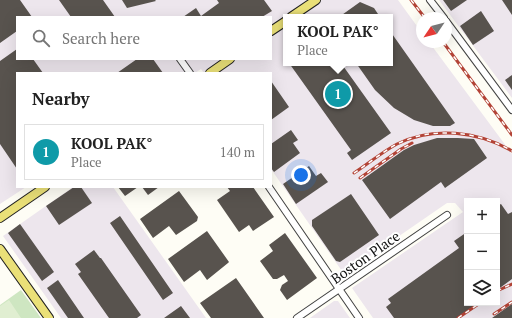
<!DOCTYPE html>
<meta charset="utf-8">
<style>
body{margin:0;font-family:"PT Serif",serif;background:#f2f2f2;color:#222}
.controls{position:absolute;right:12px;bottom:12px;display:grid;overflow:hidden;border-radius:0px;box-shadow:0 4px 16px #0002}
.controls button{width:36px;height:36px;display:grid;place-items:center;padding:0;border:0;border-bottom:1px solid #e0e0e0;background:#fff;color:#222;font:20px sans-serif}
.compass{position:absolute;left:416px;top:12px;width:36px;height:36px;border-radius:50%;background:#fff;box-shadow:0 4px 16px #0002;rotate:235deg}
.you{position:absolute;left:301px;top:175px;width:14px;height:14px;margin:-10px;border:3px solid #fff;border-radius:50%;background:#1a73e8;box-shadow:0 0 0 6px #1a73e833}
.badge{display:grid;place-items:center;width:26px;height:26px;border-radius:50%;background:#7c3aed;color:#fff;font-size:13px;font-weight:700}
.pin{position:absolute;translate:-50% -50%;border:2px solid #fff;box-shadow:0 1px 4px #0006}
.popup{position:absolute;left:283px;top:14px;width:110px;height:52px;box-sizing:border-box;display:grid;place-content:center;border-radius:0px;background:#fff;filter:drop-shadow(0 1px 3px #0005);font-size:13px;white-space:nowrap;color:#767676}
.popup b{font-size:15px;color:#222}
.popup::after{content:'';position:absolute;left:50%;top:100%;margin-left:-8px;border:8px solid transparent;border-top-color:#fff}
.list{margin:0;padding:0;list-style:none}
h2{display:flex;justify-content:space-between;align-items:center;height:52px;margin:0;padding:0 16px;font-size:17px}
h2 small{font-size:13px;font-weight:400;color:#767676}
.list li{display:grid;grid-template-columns:26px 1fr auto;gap:12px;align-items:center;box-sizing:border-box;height:56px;margin:0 8px 8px;padding:0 8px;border:1px solid #e0e0e0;border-radius:0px}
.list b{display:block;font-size:15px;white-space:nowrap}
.list p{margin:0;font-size:13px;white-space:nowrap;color:#767676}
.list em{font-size:13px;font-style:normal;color:#767676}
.icon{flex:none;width:22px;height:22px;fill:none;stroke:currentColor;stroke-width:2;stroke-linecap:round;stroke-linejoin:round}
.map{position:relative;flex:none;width:512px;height:318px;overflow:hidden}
.search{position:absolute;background:#fff;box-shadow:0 4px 16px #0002;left:16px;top:16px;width:256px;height:44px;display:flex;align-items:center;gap:10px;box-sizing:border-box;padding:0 14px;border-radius:0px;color:#767676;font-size:15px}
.panel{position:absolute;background:#fff;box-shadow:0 4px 16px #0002;left:16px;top:72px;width:256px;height:116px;border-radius:0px}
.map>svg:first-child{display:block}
</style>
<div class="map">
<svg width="512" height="318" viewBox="0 0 512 318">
<rect width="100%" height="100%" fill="#fefdf5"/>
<!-- industrial -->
<path fill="#ede6ed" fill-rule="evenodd" d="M0,0h398l24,33v9h7l83,112v164h-139l-21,-30 111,-76 -8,-9h-8l-103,71 -73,-105v-96h-67l-3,-4 -6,4h-178v114h9l-26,17zM17,17h254v42h-254zM286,17h104v46h-104zM467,201h30v102h-30z
M439,0h73v98z
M73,187h40l93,131h-145l-58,-82z
M334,301h4l12,17h-40z"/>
<!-- green -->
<path fill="#cee6c1" d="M21,290l20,28h-41v-13z"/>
<!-- pitch -->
<path fill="#e0eed1" d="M9,300l12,18h-21v-12z"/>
<!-- building -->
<path fill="#58534e" d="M0,0h20l12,17h-15v14l-17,12z
M59,0h44l12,17h-44z
M122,0h33l1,1 -29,7z
M217,0h47l8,11 -10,6h-79l13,-9 5,8 18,-13z
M443,0h24l-16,11z
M502,0h10v15z
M360,2l14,6 6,9h-41z
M481,11l13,20 -21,14 -13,-19z
M390,31l65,92 -5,3h-17l-19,-6 -20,-12 -19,-18 -19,-27h34z
M17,49v10h16l10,14h-26v96l-17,-25v-83z
M137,59h16l10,14h-46z
M289,63h52l50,70 -39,27 -5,-7 4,-3z
M512,75v15l-7,-10z
M271,81l18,26 -18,13z
M291,130l7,10 -5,3 7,10 -26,19 -3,-4v-24z
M437,138h21l16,1 13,19 -42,30 -4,-6 -51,37 -28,-39 42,-30 10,-5z
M309,166l7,10 5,-3 7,9 -32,22 -13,-20z
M74,187h7l11,16 -33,22 -13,-19z
M118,187h20l-13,9z
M142,187h17l-11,8z
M227,187h26l21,30 -21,14 -4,-6 -10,7 -22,-32 13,-9z
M179,191l19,26 -1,4 -21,14 -7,-9 -16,12 -13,-19z
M351,194l28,41 -39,27 -4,-1 -24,-35v-6z
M501,204l7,10 4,-2v67l-15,11v-84z
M120,216l53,77 -10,7 -53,-77z
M20,224l34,48 -12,9 -34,-48z
M207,231l22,31 -1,1 -21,17 -7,-10 -16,12 -16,-23z
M467,232v71h11l-21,15h-63l-8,-11 5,-4 -3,-4 71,-51 -5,-7z
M285,233l32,45 -30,22 -7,-10 2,-5 6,-4 -4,-6 -7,4h-4l-13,-18 13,-10 -4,-6z
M94,250l6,8h1l40,57 -4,3h-28l-31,-44 3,-2 -6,-8z
M236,278l28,40h-53l-11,-15z
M58,280l26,38h-16l-21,-30z
M512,304v14h-20l17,-12z
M181,306l9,12h-26z"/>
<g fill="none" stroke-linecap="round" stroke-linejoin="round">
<defs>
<path id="minor" d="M430,0l14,18
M446,21l66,89
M180,59l10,14
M269,187l90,131
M297,318l150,-103"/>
<path id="major" d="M291,17l25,-17
M271,31l15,-10
M210,73l20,-14
M0,218l45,-31
M0,249l49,69"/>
</defs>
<!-- minor casing -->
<use href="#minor" stroke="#434343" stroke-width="8"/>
<!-- major casing -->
<use href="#major" stroke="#212121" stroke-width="10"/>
<!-- minor -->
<use href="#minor" stroke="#fff" stroke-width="6"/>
<!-- major -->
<use href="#major" stroke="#eae078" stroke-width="8"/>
<defs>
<path id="rail" d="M411,0l14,18
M443,42l69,93
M354,173c14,-9 28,-21 43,-29 36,-18 81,-13 115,7
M360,178l41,-29 11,-6
M497,291l15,-7
M494,314l18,-12
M458,318l22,-15"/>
</defs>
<!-- rail casing -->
<use href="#rail" stroke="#b34336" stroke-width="3"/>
<!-- rail -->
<use href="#rail" stroke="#fff" stroke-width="1.5" stroke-dasharray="4.5" stroke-linecap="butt"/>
</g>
<g text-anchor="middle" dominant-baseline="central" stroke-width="4" stroke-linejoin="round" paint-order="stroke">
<!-- street labels -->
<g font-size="14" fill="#101010" stroke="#fff">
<text transform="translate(365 257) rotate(-35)">Boston Place</text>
</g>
</g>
</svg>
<div class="controls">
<button>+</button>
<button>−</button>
<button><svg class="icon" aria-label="layers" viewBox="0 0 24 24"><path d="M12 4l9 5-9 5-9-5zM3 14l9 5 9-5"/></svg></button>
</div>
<svg class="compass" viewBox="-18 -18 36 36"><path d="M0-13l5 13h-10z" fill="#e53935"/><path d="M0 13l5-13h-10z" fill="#767676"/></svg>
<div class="you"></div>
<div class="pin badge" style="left:338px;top:94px;background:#0f9aa8">1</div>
<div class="popup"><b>KOOL PAK°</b>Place</div>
<div class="search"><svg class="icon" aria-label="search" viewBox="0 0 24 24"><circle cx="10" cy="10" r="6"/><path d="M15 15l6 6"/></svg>Search here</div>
<section class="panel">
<h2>Nearby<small></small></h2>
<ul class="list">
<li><span class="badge" style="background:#0f9aa8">1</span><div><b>KOOL PAK°</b><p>Place</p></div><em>140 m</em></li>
</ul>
</section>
</div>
